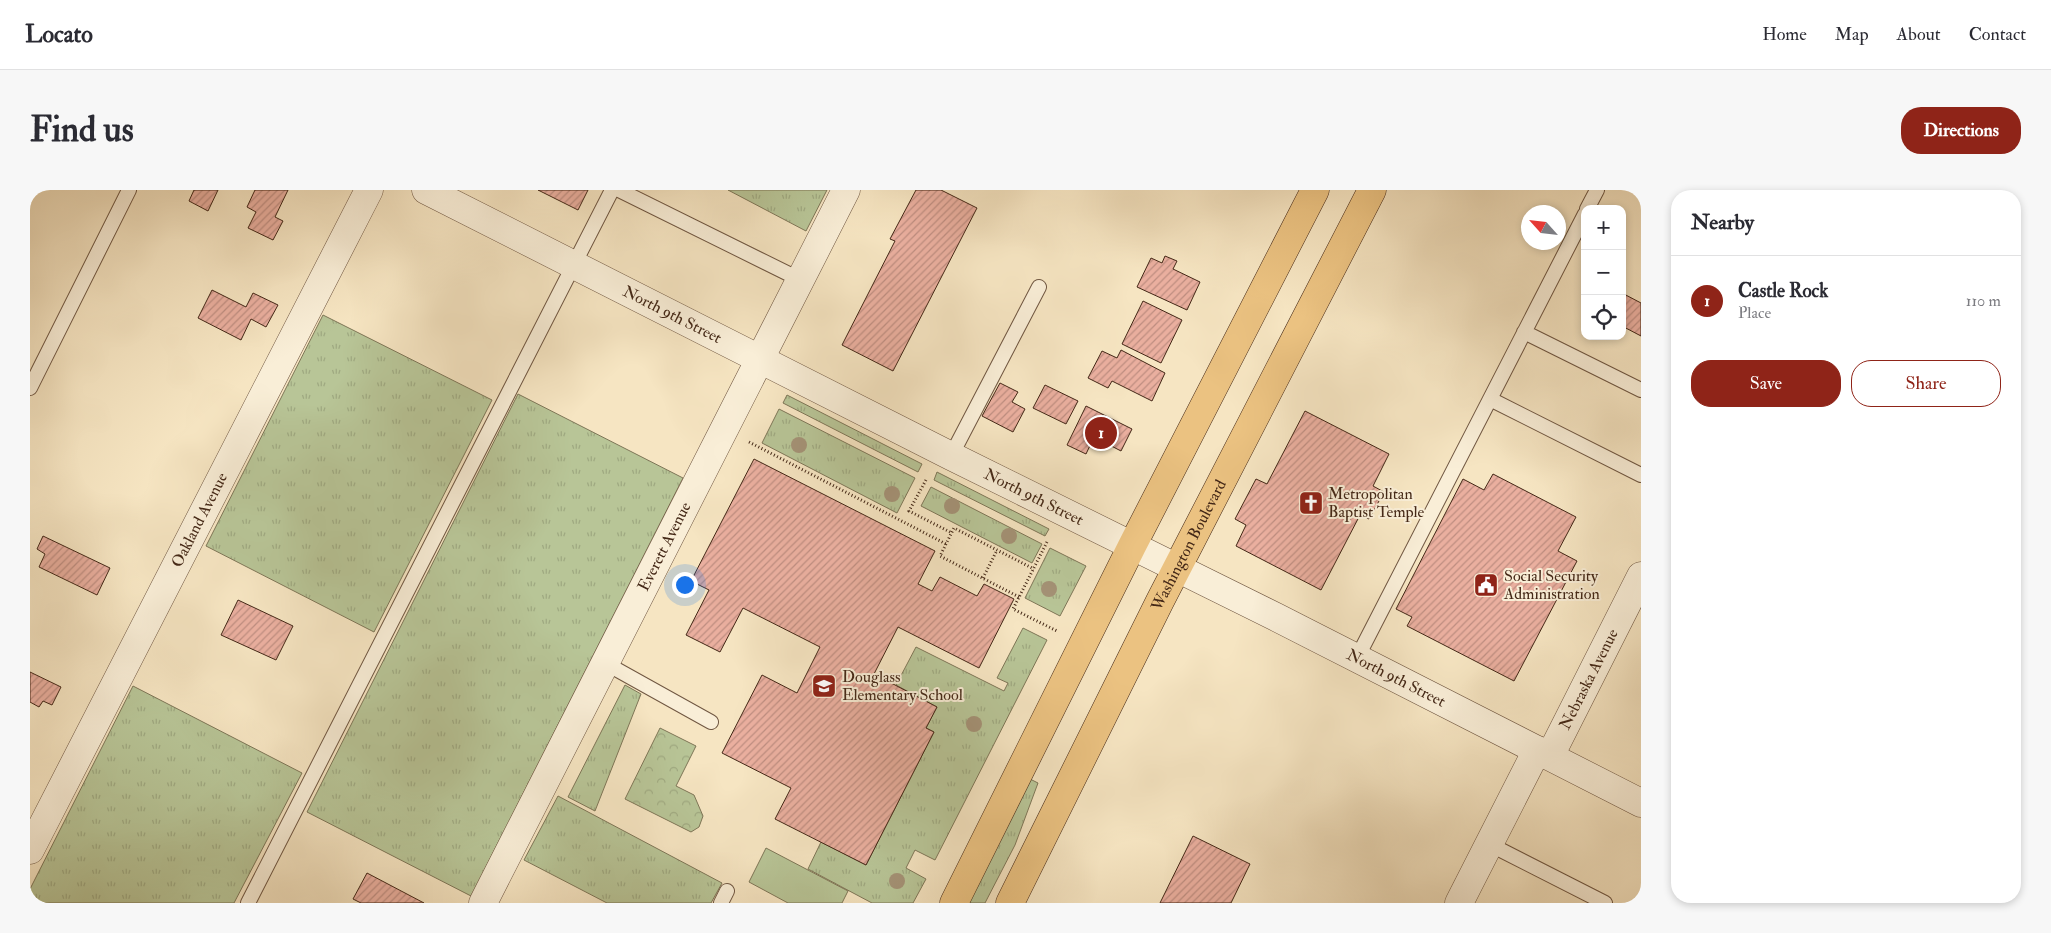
<!DOCTYPE html>
<meta charset="utf-8">
<style>
body{margin:0;font-family:"IM FELL Double Pica",serif;background:#f7f7f7;color:#2b2b33}
.controls{position:absolute;right:15px;top:15px;display:grid;overflow:hidden;border-radius:10px;box-shadow:0 2px 8px #0003}
.controls button{width:45px;height:45px;display:grid;place-items:center;padding:0;border:0;border-bottom:1px solid #e1e1e2;background:#fff;color:#2b2b33;font:25px sans-serif}
.compass{position:absolute;left:1491px;top:15px;width:45px;height:45px;border-radius:50%;background:#fff;box-shadow:0 2px 8px #0003;rotate:297deg}
.you{position:absolute;left:654px;top:394px;width:18px;height:18px;margin:-12px;border:4px solid #fff;border-radius:50%;background:#1a73e8;box-shadow:0 0 0 8px #1a73e833}
.badge{display:grid;place-items:center;width:32px;height:32px;border-radius:50%;background:#8f2418;color:#fff;font-size:16px;font-weight:700}
.pin{position:absolute;translate:-50% -50%;border:2px solid #fff;box-shadow:0 1px 5px #0006}
.list{margin:0;padding:0;list-style:none}
h2{display:flex;justify-content:space-between;align-items:center;height:65px;margin:0;padding:0 20px;font-size:21px}
h2 small{font-size:16px;font-weight:400;color:#7c7c81}
.list li{display:grid;grid-template-columns:32px 1fr auto;gap:15px;align-items:center;box-sizing:border-box;height:90px;padding:0 20px;border-top:1px solid #e1e1e2}
.list b{display:block;font-size:19px;white-space:nowrap}
.list p{margin:0;font-size:16px;white-space:nowrap;color:#7c7c81}
.list em{font-size:16px;font-style:normal;color:#7c7c81}
.actions{display:flex;gap:10px;padding:15px 20px}
.actions a{flex:1;padding:11px 0;border:1px solid #8f2418;border-radius:20px;text-align:center;font-size:18px;color:#8f2418}
.actions .main{background:#8f2418;color:#fff}
.icon{flex:none;width:28px;height:28px;fill:none;stroke:currentColor;stroke-width:2;stroke-linecap:round;stroke-linejoin:round}
.map{position:relative;flex:none;width:1611px;height:713px;overflow:hidden;border-radius:20px}
header{display:flex;align-items:center;gap:30px;box-sizing:border-box;height:70px;padding:0 25px;background:#fff;border-bottom:1px solid #e1e1e2}
header strong{font-size:24px}
nav{display:flex;gap:28px;margin-inline-start:auto;font-size:18px}
.intro{display:flex;align-items:center;justify-content:space-between;box-sizing:border-box;height:120px;padding:0 30px}
h1{margin:0;font-size:35px}
.button{padding:12px 22px;border-radius:20px;background:#8f2418;color:#fff;font-size:18px;font-weight:700}
main{display:flex;gap:30px;padding:0 30px}
aside{flex:1;background:#fff;border-radius:20px;box-shadow:0 2px 8px #0003}
.map>svg:first-child{display:block}
</style>
<header>
<strong>Locato</strong>
<nav><a>Home</a><a>Map</a><a>About</a><a>Contact</a></nav>
</header>
<div class="intro"><h1>Find us</h1><a class="button">Directions</a></div>
<main>
<div class="map">
<svg width="1611" height="713" viewBox="0 0 1611 713">
<defs>
<pattern id="grass-tufts" width="24" height="20" patternUnits="userSpaceOnUse" patternTransform="scale(1.25)"><rect width="24" height="20" fill="#b8c597"/><path d="M3 7l-1-3M5 7V3M7 7l1-3M15 17l-1-3M17 17v-4M19 17l1-3" fill="none" stroke="#9fa981"/></pattern>
<pattern id="park-crowns" width="20" height="18" patternUnits="userSpaceOnUse" patternTransform="scale(1.25)"><rect width="20" height="18" fill="#b8c597"/><path d="M2 6a3 3 0 1 1 6 0M12 15a3 3 0 1 1 6 0" fill="none" stroke="#9fa981"/></pattern>
<pattern id="building-hatch" width="6" height="6" patternUnits="userSpaceOnUse" patternTransform="scale(1.25)"><rect width="6" height="6" fill="#eaaf9f"/><path d="M-1 1l2-2M0 6l6-6M5 7l2-2" fill="none" stroke="#bf8e81"/></pattern>
</defs>
<rect width="100%" height="100%" fill="#f6e5c2"/>
<filter id="stains"><feTurbulence type="fractalNoise" baseFrequency=".004" numOctaves="4"/><feColorMatrix values="0 0 0 0 .2 0 0 0 0 .09 0 0 0 0 .02 0 0 0 .5 -.17"/></filter>
<radialGradient id="worn" r=".72"><stop offset=".6" stop-color="#630" stop-opacity="0"/><stop offset="1" stop-color="#630" stop-opacity=".3"/></radialGradient>
<!-- grass -->
<path fill="url(#grass-tufts)" stroke="#7e7657" d="M698,0h99l-21,41z
M293,125l169,85 -118,232 -168,-86z
M488,204l165,84 -212,418 -164,-84z
M757,205l135,69 -4,8 -135,-69z
M749,219l136,69 -18,35 -135,-70z
M907,282l112,57 -4,7 -111,-56z
M901,297l111,57 -10,19 -111,-57z
M1020,358l36,18 -26,50 -35,-18z
M993,438l24,12 -112,220 -20,-10 -9,18 20,11 -13,24h-41l-64,-34 13,-27 45,23 68,-133 -8,-4 11,-21 -41,-22 20,-38 88,44 4,-8 -11,-5z
M595,495l16,9 -46,117 -27,-14z
M103,496l169,87 -68,130h-204v-14z
M998,588l10,5 -23,62 -30,58h-20z
M528,606l164,87 -11,20h-104l-83,-43z"/>
<!-- park -->
<path fill="url(#park-crowns)" stroke="#7e7657" d="M630,538l36,18 -20,40 18,9 9,21 -4,11 -8,5 -66,-33z"/>
<!-- pitch -->
<path fill="#b8c597" stroke="#7e7657" d="M736,658l82,43 -6,12h-54l-39,-21z"/>
<!-- building -->
<path fill="url(#building-hatch)" stroke="#442817" d="M164,0h24l-10,21 -19,-10z
M225,0h33l-13,27 8,4 -10,19 -25,-12 8,-16 -9,-5z
M508,0h50l-10,20z
M886,0h25l36,18 -84,163 -51,-26 53,-104 -5,-2z
M1135,66l12,5 -4,8 27,13 -13,28 -50,-23 14,-29 11,5z
M182,100l34,17 7,-14 25,12 -12,22 -15,-8 -10,21 -43,-22z
M1592,103l19,10v33l-19,-10z
M1113,111l39,19 -21,43 -39,-19z
M1091,160l44,23 -13,28 -40,-20 -4,7 -20,-10 14,-27 15,7z
M970,193l18,9 -6,10 13,7 -12,23 -31,-16z
M1015,195l33,16 -12,23 -33,-16z
M1056,216l46,23 -11,22 -27,-14 -8,17 -19,-9z
M1275,221l84,43 -16,32 11,6 -15,27 -9,-4 -39,75 -85,-44 10,-21 -11,-6 21,-40 11,5z
M724,269l181,92 -17,33 14,7 8,-14 37,19 7,-12 30,15 -35,69 -81,-41 -24,47 63,33 -11,21 8,4 -68,133 -91,-46 16,-31 -69,-35 40,-78 35,18 23,-46 -77,-39 -23,44 -34,-17 23,-45 -18,-9z
M1463,284l83,43 -18,34 19,10 -63,120 -107,-55 5,-9 -16,-8 67,-130 21,11z
M13,346l67,32 -13,27 -58,-28 6,-13 -8,-5z
M208,410l55,26 -17,34 -55,-25z
M0,482l31,15 -9,18 -9,-4 -4,6 -9,-5z
M1163,646l57,28 -19,39h-71z
M337,683l57,30h-63l-8,-4z"/>
<g fill="none" stroke-linecap="round" stroke-linejoin="round">
<defs>
<path id="service" d="M589,0l182,90
M1557,19l10,-19
M1494,142l117,58
M0,198l99,-198
M1460,209l151,76
M921,266l88,-169
M1327,468l228,-444
M575,473l106,59
M1459,654l116,59
M218,713l364,-713
M691,713l6,-12"/>
<g id="minor">
<path id="s1" d="M396,0l525,266 325,161 365,186"/>
<path id="s2" d="M1520,566l91,-180"/>
<path id="s3" d="M0,660l339,-660"/>
<path id="s4" d="M453,713l363,-713"/>
<path d="M1429,713l78,-153"/>
</g>
<g id="primary">
<path d="M924,713l178,-357 183,-356"/>
<path id="s5" d="M980,713l150,-302 212,-411"/>
</g>
</defs>
<!-- service casing -->
<use href="#service" stroke="#705742" stroke-width="16"/>
<!-- minor casing -->
<use href="#minor" stroke="#705742" stroke-width="29"/>
<!-- primary casing -->
<use href="#primary" stroke="#442817" stroke-width="29"/>
<!-- path -->
<path stroke="#442817" stroke-width="3" stroke-dasharray="1 2.5" stroke-linecap="butt" d="M719,252l197,102
M896,290l-17,31 43,22
M1017,352l-34,67 44,22
M953,388l14,-28
M989,407l-79,-41 14,-28 80,41"/>
<!-- service -->
<use href="#service" stroke="#f9eed7" stroke-width="14"/>
<!-- minor -->
<use href="#minor" stroke="#f9eed7" stroke-width="28"/>
<!-- primary -->
<use href="#primary" stroke="#ebc281" stroke-width="28"/>
</g>
<!-- trees -->
<g fill="#a49276">
<circle cx="769" cy="255" r="8"/>
<circle cx="862" cy="304" r="8"/>
<circle cx="922" cy="316" r="8"/>
<circle cx="979" cy="346" r="8"/>
<circle cx="1019" cy="399" r="8"/>
<circle cx="944" cy="534" r="8"/>
<circle cx="867" cy="691" r="8"/>
</g>
<!-- icons -->
<defs>
<symbol id="church-square" viewBox="-11 -11 22 22"><rect x="-9" y="-9" width="18" height="18" rx="4" fill="#8f2418" stroke="#f9eed7"/><path d="M-1.2-6h2.4v3.5h3.3v2.4h-3.3V6h-2.4V-.1h-3.3v-2.4h3.3Z" fill="#fff"/></symbol>
<symbol id="civic-square" viewBox="-11 -11 22 22"><rect x="-9" y="-9" width="18" height="18" rx="4" fill="#8f2418" stroke="#f9eed7"/><path d="M-.6-6.5H3V-4.5H.6V-3L4-1V1h2V6H-6V1h2V-1L-.6-3ZM-1.2 2.5V6h2.4V2.5Z" fill="#fff"/></symbol>
<symbol id="school-square" viewBox="-11 -11 22 22"><rect x="-9" y="-9" width="18" height="18" rx="4" fill="#8f2418" stroke="#f9eed7"/><path d="M0-5L7-2L0 1L-7-2ZM-4 1L0 2.5L4 1V4Q0 6-4 4Z" fill="#fff"/></symbol>
</defs>
<g fill-rule="evenodd">
<use href="#church-square" x="1267" y="299" width="28" height="28"/>
<use href="#civic-square" x="1442" y="381" width="28" height="28"/>
<use href="#school-square" x="780" y="482" width="28" height="28"/>
</g>
<g text-anchor="middle" dominant-baseline="central" stroke-width="4" stroke-linejoin="round" paint-order="stroke">
<!-- street labels -->
<g font-size="16" fill="#442817" stroke="#f9eed7">
<text stroke="none"><textPath href="#s1" startOffset="276">North 9th Street</textPath></text>
<text stroke="none"><textPath href="#s1" startOffset="681">North 9th Street</textPath></text>
<text stroke="none"><textPath href="#s3" startOffset="371">Oakland Avenue</textPath></text>
<text stroke="none"><textPath href="#s4" startOffset="400">Everett Avenue</textPath></text>
<text stroke="none"><textPath href="#s5" startOffset="400">Washington Boulevard</textPath></text>
<text stroke="none"><textPath href="#s1" startOffset="1086">North 9th Street</textPath></text>
<text stroke="none"><textPath href="#s2" startOffset="86">Nebraska Avenue</textPath></text>
</g>
<!-- poi labels -->
<g font-size="16" fill="#442817" stroke="#f9eed7" text-anchor="start">
<text x="1298" y="304">Metropolitan<tspan x="1298" dy="18">Baptist Temple</tspan></text>
<text x="1474" y="386">Social Security<tspan x="1474" dy="18">Administration</tspan></text>
<text x="812" y="487">Douglass<tspan x="812" dy="18">Elementary School</tspan></text>
</g>
</g>
<rect width="100%" height="100%" filter="url(#stains)"/>
<rect width="100%" height="100%" fill="url(#worn)"/>
</svg>
<div class="controls">
<button>+</button>
<button>−</button>
<button><svg class="icon" aria-label="locate" viewBox="0 0 24 24"><circle cx="12" cy="12" r="6"/><path d="M12 2v4M12 18v4M2 12h4M18 12h4"/></svg></button>
</div>
<svg class="compass" viewBox="-18 -18 36 36"><path d="M0-13l5 13h-10z" fill="#e53935"/><path d="M0 13l5-13h-10z" fill="#7c7c81"/></svg>
<div class="you"></div>
<div class="pin badge" style="left:1071px;top:243px">1</div>
</div>
<aside>
<h2>Nearby<small></small></h2>
<ul class="list">
<li><span class="badge">1</span><div><b>Castle Rock</b><p>Place</p></div><em>110 m</em></li>
</ul>
<div class="actions"><a class="main">Save</a><a>Share</a></div>
</aside>
</main>
